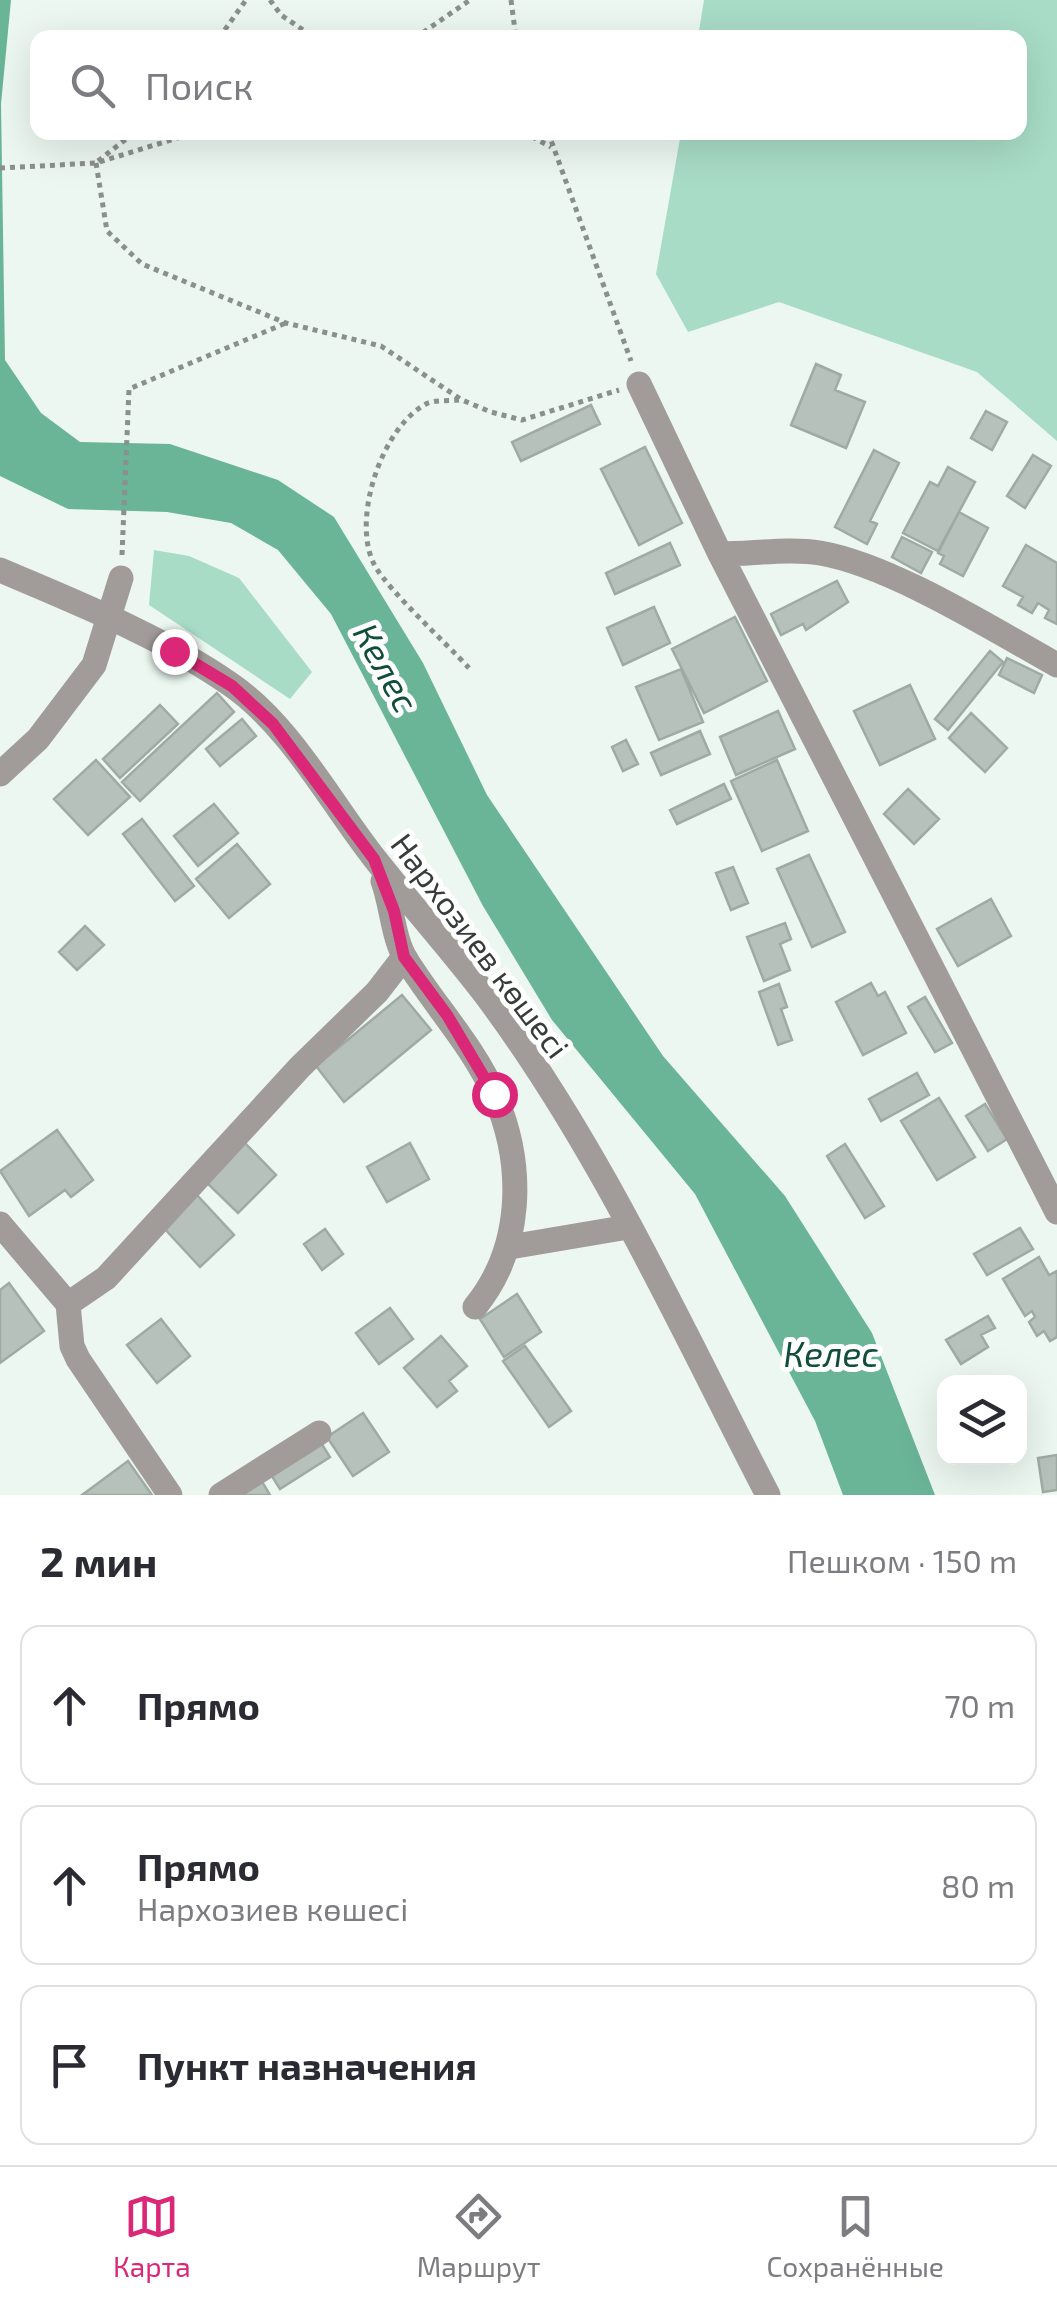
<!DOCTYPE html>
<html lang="ru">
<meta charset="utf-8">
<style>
body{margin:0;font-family:"Exo 2",sans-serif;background:#f7f7f7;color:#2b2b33}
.controls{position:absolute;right:30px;bottom:30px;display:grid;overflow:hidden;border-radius:20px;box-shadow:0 10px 40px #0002}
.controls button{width:90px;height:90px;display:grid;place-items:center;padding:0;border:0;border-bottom:2px solid #e1e1e2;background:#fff;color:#2b2b33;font:50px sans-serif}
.stop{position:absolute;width:30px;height:30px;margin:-22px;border:8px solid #db2777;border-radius:50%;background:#fff}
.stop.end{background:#db2777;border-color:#fff;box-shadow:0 2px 10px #0008}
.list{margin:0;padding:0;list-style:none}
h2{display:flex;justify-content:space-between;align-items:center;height:130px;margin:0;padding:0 40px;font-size:42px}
h2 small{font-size:32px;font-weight:400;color:#7c7c81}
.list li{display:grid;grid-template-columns:65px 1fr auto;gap:30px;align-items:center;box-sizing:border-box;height:160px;margin:0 20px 20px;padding:0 20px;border:2px solid #e1e1e2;border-radius:20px}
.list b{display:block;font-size:38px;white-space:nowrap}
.list p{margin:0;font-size:32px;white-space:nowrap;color:#7c7c81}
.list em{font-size:32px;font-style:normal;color:#7c7c81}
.icon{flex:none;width:55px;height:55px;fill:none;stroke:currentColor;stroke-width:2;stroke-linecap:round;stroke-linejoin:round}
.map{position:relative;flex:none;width:1057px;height:1495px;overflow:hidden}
.search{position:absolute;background:#fff;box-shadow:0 10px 40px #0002;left:30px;right:30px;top:30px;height:110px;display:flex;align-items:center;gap:25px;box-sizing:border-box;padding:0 35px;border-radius:20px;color:#7c7c81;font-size:38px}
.sheet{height:670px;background:#fff}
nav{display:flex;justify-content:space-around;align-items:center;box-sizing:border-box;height:140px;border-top:2px solid #e1e1e2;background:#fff;font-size:28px;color:#7c7c81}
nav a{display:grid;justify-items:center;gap:5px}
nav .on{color:#db2777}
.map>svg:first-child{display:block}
</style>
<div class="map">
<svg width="1057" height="1495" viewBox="0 0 1057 1495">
<rect width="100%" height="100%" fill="#ecf7f2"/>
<!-- green -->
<path fill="#a8dcc6" d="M704,0h353v441l-80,-69 -198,-70 -91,30 -32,-58 25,-141 339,-1v-94l-322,-1z
M154,550l35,6 50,22 73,94 -22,27 -141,-94z"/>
<!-- water -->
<path fill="#6ab497" d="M0,0h11l-10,104 4,256 36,53 39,29 90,2 108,36 56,37 89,146 64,132 176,261 122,140 87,137 63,162h-92l-28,-74 -120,-227 -143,-174 -69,-114 -152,-292 -53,-64 -47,-27 -64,-11 -99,-3 -68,-33z"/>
<!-- building -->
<path fill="#b6c1bc" stroke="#a0aaa5" stroke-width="2.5" d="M816,364l25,11 -6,15 30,12 -19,46 -55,-23z
M591,405l9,19 -79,37 -9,-19z
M986,411l21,11 -15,28 -21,-12z
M645,447l37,76 -43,22 -38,-76z
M874,450l25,13 -29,58 7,3 -10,20 -32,-17z
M1033,455l18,11 -26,42 -18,-12z
M948,467l27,15 -37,69 -35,-18 27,-51 8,4z
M959,512l29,16 -25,48 -23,-12 4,-8 -6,-3z
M902,537l30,15 -11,21 -29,-16z
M670,543l10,22 -65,29 -9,-21z
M1026,545l31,18v61l-12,-6 4,-8 -11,-7 -6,10 -14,-8 5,-8 -20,-11z
M837,581l11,21 -42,28 -3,-6 -22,11 -10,-21z
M654,607l16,36 -47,22 -16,-37z
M735,617l32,64 -63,32 -32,-64z
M990,651l13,11 -55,68 -13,-11z
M1007,658l35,17 -8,18 -35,-18z
M681,669l22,53 -44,18 -23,-53z
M910,685l25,54 -55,26 -26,-54z
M217,693l17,19 -94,89 -18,-19z
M160,705l18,19 -58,54 -17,-19z
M778,711l17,38 -59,26 -16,-38z
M971,713l36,35 -22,24 -36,-34z
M242,719l14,17 -36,30 -14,-17z
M700,731l10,23 -49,21 -10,-22z
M626,740l12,24 -15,7 -11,-24z
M96,760l34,37 -42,38 -34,-36z
M777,760l31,71 -46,20 -31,-70z
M724,784l7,15 -54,25 -7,-14z
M908,789l31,30 -25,25 -30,-30z
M214,804l24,29 -40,33 -24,-30z
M142,819l52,67 -19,15 -52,-67z
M237,844l33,40 -41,34 -33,-39z
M809,855l36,77 -33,15 -35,-78z
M733,867l15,36 -17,7 -15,-37z
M991,899l20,37 -53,30 -21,-37z
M785,923l6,16 -11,5 10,26 -26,11 -17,-44z
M85,926l19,19 -27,25 -18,-18z
M871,983l7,13 7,-4 21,41 -43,22 -27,-53z
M779,984l8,23 -6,2 11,31 -14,5 -19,-53z
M402,995l29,35 -87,72 -28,-36z
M925,997l27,46 -17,9 -27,-45z
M917,1073l12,22 -48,26 -12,-22z
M939,1098l36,59 -38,23 -36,-59z
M985,1104l22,35 -19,12 -22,-35z
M57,1130l36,50 -22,17 -6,-7 -36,26 -29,-45z
M244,1142l32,33 -38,38 -33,-32z
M410,1143l19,36 -42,23 -20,-35z
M845,1144l39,62 -19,12 -38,-62z
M197,1195l37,40 -34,32 -37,-40z
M1020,1228l13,21 -46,26 -13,-21z
M325,1229l18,25 -21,16 -18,-26z
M1039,1257l10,18 8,-4v66l-7,4 -6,-10 -7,5 -8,-14 6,-5 -3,-6 -7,5 -22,-37z
M9,1283l35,48 -44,32v-73z
M517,1294l24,38 -37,25 -24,-38z
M390,1308l23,31 -34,25 -23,-31z
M988,1316l7,12 -14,7 7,12 -27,17 -15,-24z
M161,1319l29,37 -33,27 -30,-38z
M441,1336l26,30 -18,15 8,10 -20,16 -33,-39z
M525,1346l46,65 -22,16 -46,-66z
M363,1413l26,39 -36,24 -26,-39z
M318,1438l12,19 -50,32 -12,-19z
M1057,1455v35l-14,2 -5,-34z
M128,1461l24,34h-70z
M261,1480l9,15h-33z"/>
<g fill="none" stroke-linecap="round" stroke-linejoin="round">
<!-- path -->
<path stroke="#89908d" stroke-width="5" stroke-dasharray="5 5" stroke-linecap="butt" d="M270,0l11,15 34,23
M511,0l5,38
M219,38l27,-38
M415,38l55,-38
M523,132l28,15
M548,132l83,229
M98,161l37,-29
M96,163l11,68 35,33 144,59 95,23 81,54 29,12 31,8 97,-30
M0,168l96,-5 101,-31
M459,400c-9,1 -23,0 -31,3 -46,22 -78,118 -53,163 15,26 71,77 94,102
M122,555l7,-166 157,-66"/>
<!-- minor -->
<path stroke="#a19c9a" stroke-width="25" d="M639,384l81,170 337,658
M720,554c32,0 69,-6 100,-1 71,12 174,77 237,112
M0,570c77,33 161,66 230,114 61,42 100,118 145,175 36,46 75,89 110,135 115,153 195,332 283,501
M0,774l38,-35 56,-74 27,-87
M383,881c9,24 10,59 24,80 28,45 67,86 88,135 30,70 28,152 -20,211
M0,1224l68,80 4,42 6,13 92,136
M510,1247l118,-20
M68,1304l38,-26 194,-211 77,-75 27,-35
M221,1495l98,-62"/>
</g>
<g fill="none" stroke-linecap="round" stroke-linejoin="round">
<!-- route -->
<path stroke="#db2777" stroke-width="12" d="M174,651l58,35 41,38 101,135 20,52 10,46 43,58 47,79"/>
</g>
<g text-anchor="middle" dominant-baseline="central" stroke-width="10" stroke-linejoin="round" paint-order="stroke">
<!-- street labels -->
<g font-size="32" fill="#373b39" stroke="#fff">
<text transform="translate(481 945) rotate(53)">Нархозиев көшесі</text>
</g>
<!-- water labels -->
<g font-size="35" font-style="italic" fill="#114e3a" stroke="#fff">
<text transform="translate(387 667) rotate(61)">Келес</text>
<text x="831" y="1353">Келес</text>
</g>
</g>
</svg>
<div class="controls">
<button><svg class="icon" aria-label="layers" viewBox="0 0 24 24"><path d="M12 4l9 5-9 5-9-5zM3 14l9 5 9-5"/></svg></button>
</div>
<div class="stop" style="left:494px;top:1094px"></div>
<div class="stop end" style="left:174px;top:651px"></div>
<div class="search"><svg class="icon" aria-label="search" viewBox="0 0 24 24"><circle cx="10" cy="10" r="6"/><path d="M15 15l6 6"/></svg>Поиск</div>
</div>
<section class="sheet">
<h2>2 мин<small>Пешком · 150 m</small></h2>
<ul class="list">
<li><svg class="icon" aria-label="ahead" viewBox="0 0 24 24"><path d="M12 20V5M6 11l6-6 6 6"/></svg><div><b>Прямо</b></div><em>70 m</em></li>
<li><svg class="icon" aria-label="ahead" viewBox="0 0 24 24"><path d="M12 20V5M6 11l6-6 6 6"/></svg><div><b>Прямо</b><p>Нархозиев көшесі</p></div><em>80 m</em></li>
<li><svg class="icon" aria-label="arrive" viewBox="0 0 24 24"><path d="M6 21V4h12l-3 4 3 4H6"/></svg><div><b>Пункт назначения</b></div></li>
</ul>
</section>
<nav>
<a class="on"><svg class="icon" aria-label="map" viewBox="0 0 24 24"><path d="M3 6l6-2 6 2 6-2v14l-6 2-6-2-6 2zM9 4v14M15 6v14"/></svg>Карта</a>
<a><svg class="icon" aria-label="directions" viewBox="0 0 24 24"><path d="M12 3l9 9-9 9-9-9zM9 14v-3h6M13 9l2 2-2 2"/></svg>Маршрут</a>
<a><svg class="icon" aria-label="saved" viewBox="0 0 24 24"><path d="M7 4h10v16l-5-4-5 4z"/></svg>Сохранённые</a>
</nav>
